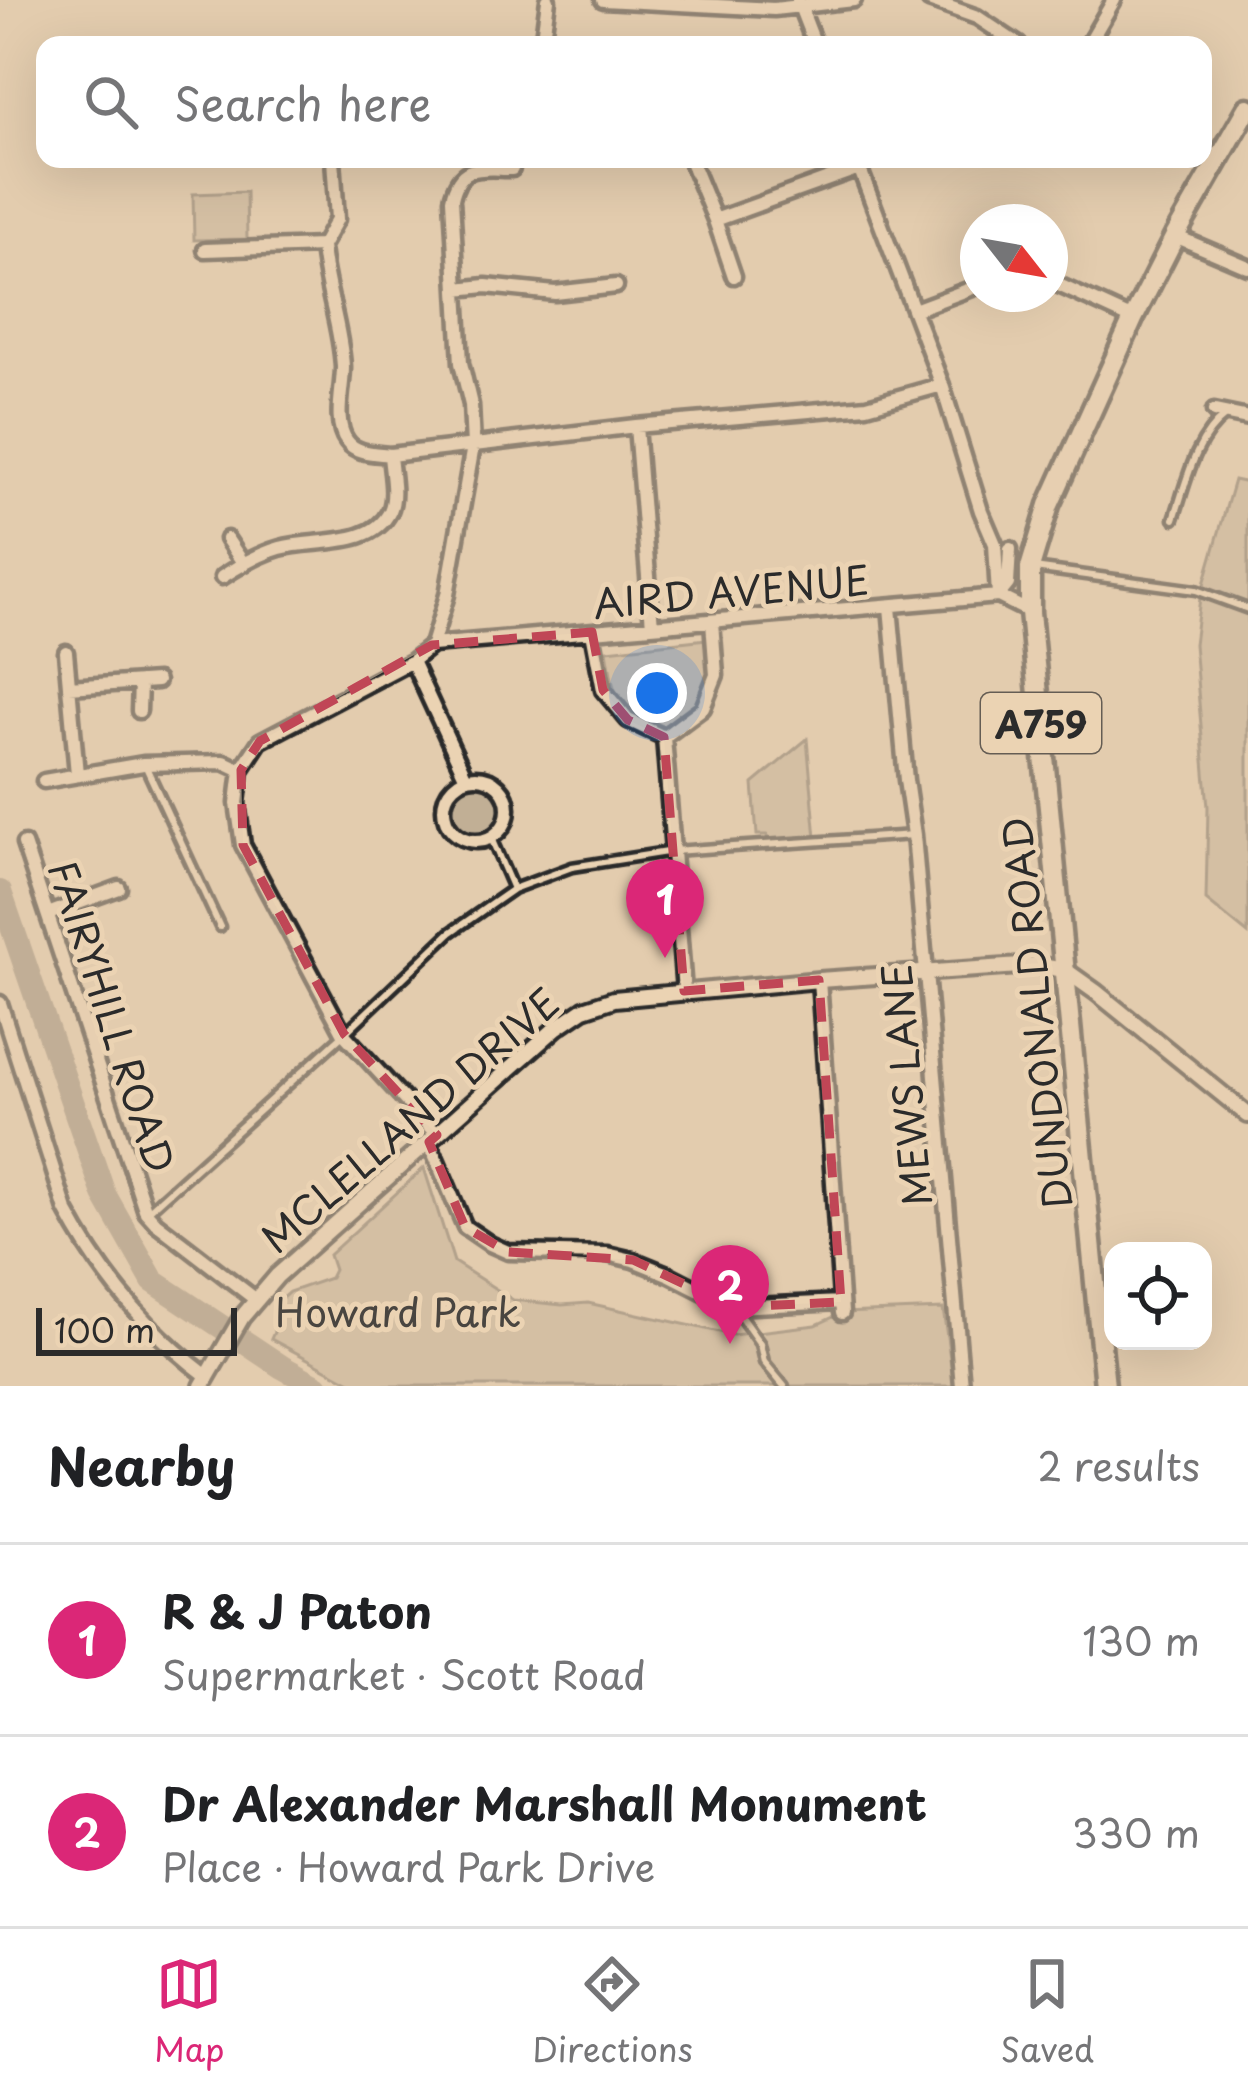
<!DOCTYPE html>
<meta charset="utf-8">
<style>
body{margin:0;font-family:"Playpen Sans",sans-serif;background:#f2f2f2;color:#202124}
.controls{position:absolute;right:36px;bottom:36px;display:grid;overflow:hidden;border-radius:24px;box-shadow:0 12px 48px #0002}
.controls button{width:108px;height:108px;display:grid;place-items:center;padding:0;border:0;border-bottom:3px solid #e0e0e0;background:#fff;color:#202124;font:60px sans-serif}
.compass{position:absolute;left:960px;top:204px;width:108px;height:108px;border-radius:50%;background:#fff;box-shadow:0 12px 48px #0002;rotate:121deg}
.scale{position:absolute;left:36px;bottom:30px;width:201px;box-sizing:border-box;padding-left:12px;border:6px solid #2b2b2b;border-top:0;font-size:33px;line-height:42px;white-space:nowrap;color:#2b2b2b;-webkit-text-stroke:9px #ebd3b3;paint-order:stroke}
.you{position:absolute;left:657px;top:693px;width:42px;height:42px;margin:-30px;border:9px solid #fff;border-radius:50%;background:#1a73e8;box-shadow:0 0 0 18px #1a73e833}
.badge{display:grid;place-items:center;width:78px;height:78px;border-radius:50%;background:#db2777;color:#fff;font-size:39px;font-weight:700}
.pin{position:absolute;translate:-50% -99px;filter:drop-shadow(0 3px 6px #0008)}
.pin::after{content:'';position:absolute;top:63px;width:42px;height:36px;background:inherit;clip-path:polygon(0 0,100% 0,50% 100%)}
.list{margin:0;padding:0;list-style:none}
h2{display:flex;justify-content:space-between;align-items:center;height:156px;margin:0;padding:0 48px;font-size:51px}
h2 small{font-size:39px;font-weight:400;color:#757577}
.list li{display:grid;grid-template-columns:78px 1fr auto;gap:36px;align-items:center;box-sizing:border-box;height:192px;padding:0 48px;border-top:3px solid #e0e0e0}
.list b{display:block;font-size:45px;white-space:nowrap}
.list p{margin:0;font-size:39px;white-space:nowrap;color:#757577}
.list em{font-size:39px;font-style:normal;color:#757577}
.icon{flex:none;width:66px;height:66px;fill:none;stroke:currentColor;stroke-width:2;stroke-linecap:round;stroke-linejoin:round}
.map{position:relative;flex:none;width:1248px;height:1386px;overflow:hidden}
.search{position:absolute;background:#fff;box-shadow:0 12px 48px #0002;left:36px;right:36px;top:36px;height:132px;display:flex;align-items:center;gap:30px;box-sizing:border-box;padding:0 42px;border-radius:24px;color:#757577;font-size:45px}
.sheet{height:540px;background:#fff}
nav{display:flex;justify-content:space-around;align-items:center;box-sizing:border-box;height:168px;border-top:3px solid #e0e0e0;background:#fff;font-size:33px;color:#757577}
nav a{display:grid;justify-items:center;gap:6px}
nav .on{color:#db2777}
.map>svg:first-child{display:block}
</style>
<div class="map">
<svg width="1248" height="1386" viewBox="0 0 1248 1386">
<rect width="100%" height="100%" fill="#e3ccae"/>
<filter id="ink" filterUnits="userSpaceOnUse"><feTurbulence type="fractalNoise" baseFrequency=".00833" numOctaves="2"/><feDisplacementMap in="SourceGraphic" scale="24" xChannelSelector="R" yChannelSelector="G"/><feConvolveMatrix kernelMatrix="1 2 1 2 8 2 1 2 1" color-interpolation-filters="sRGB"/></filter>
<g filter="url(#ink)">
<!-- green -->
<path fill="#c1af95" stroke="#766d60" stroke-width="3" d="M246,192l1,47 -53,1 -1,-46z
M1234,480l14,3v451l-42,-34 2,-93 -14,-163 6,-46z
M707,639c1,53 7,61 -44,87 -49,-18 -48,-26 -56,-76z
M807,739l9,99 -48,5 -1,-8h-10l-4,-51z
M451 809a26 26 0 1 1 52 0a26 26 0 1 1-52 0Z
M424,1168l30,94 59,38 49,5 26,-2 145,32 83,-10 26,-12 101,-4 11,77h-596l-87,-47 3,-7 -1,-26 16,-14 41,-14 4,-8 -5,-15z"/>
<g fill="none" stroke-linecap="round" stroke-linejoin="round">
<!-- river -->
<path stroke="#988b78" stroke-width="24" d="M0,892l104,302 49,87 129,86 35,19"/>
<defs>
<path id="service" d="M1174,519c12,-35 20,-80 51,-103
M1034,568l162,22 52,19
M146,767l74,160
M491,838l22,51
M149,1210l195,-176 106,-101 63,-44 59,-22 101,-16 241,-16
M736,1310l24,34 4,18 20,24"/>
<path id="minor" d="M603,0l171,9 80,-9
M929,0l48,17 42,28
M798,1l17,44
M542,45l6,-45
M1088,45l26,-45
M333,159l4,60 -15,27c3,41 19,80 21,121 0,23 -10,55 4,74 9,13 28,12 43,14l246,-29 231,-20 75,-21
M690,159l25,61 19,56
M856,159l86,226 39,126 14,33 3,52
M715,220l144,-52
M1175,236l73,31
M205,250l117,-4
M1050,281l83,38
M457,289l29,-3 69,7 61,-7
M914,310l64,-24
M1214,411l34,7
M636,426l16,200
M227,539l16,24
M222,577c18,-12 37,-23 58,-29 35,-10 92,1 110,-37 7,-16 1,-39 0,-56
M999,595l9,-11 2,-35
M890,607l16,173 8,55 48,551
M592,632l11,58 25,30 36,17 39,-29 13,-33 -4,-53
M432,645l-20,16 -152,80 -19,29 -4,33 6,42 101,189 93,101
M432,645l566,-49 32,16
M432,645l15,-50 26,-149 -2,-41 -10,-42 -9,-164c8,-37 29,-30 60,-30
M66,652l11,122
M412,661l54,117
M69,687l88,-6
M139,711l1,-29
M664,737l20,254
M444 809a32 32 0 1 1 64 0a32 32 0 1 1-64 0Z
M44,781l99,-17 81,-2 17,8
M24,844l122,368 10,11 99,76
M48,914l71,-26
M819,980l23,333
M0,1003l66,207c35,66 81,121 141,166
M429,1142l36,85 25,17 18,8 99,2 26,6 37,15 63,32 108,-5"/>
<path id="tertiary" d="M202,1386l40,-69 35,-41 279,-248 28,-19 30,-10 205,-19 215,-15 31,5 31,22 152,123"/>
<path id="primary" d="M1105,1386l-75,-774v-44l19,-63 84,-186 42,-83 73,-128"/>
</defs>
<!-- service casing -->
<use href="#service" stroke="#2b2b2b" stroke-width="15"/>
<!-- minor casing -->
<use href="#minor" stroke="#2b2b2b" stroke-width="21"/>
<!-- tertiary casing -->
<use href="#tertiary" stroke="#2b2b2b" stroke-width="22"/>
<!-- primary casing -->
<use href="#primary" stroke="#2b2b2b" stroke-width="27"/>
<!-- service -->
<use href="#service" stroke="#ebd3b3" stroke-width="6"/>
<!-- minor -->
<use href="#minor" stroke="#ebd3b3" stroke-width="12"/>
<!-- tertiary -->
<use href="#tertiary" stroke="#ebd3b3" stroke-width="14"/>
<!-- primary -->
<use href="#primary" stroke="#ebd3b3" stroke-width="18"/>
</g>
</g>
<!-- marked area -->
<path d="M0 0H1248V1386H0ZM592,632l11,58 25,30 36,17 20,254 135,-11 22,322 -108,5 -100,-47 -125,-8 -43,-25 -36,-85 8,-7 -93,-101 -101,-189 -2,-75 19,-29 172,-96z" fill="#e3ccae" fill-opacity=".55" fill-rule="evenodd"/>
<path fill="none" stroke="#c04656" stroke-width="9" stroke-dasharray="24 15" stroke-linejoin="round" d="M592,632l11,58 25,30 36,17 20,254 135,-11 22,322 -108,5 -100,-47 -125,-8 -43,-25 -36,-85 8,-7 -93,-101 -101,-189 -2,-75 19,-29 172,-96z"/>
<g text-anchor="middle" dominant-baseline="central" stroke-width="10" stroke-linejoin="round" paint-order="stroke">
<!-- shield labels -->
<rect fill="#ebd3b3" stroke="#655d54" stroke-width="3" x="981" y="693" width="120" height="60" rx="9"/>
<g font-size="36" font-weight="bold" fill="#2b2b2b">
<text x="1041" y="723">A759</text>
</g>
<!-- street labels -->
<g font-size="39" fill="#2b2b2b" stroke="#ebd3b3">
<text transform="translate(731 590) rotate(-5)">AIRD AVENUE</text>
<text transform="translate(1035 1013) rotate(-96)">DUNDONALD ROAD</text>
<text transform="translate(113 1016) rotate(72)">FAIRYHILL ROAD</text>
<text transform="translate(905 1085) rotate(-95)">MEWS LANE</text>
<text transform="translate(409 1119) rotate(-41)">MCLELLAND DRIVE</text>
</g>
<!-- park labels -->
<g font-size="39" fill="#494540" stroke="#ebd3b3">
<text x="398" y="1310">Howard Park</text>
</g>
</g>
</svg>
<div class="controls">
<button><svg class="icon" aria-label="locate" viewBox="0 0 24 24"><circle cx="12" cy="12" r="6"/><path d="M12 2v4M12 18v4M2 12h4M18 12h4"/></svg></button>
</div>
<svg class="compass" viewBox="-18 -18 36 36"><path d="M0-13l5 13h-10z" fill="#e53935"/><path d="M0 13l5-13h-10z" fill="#757577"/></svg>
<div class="scale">100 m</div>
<div class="you"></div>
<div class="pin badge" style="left:665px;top:958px">1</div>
<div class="pin badge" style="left:730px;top:1344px">2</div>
<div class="search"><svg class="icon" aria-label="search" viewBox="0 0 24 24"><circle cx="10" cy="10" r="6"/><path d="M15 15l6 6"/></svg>Search here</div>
</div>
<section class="sheet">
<h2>Nearby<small>2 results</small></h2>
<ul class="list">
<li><span class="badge">1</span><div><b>R &amp; J Paton</b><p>Supermarket · Scott Road</p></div><em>130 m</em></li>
<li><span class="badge">2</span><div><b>Dr Alexander Marshall Monument</b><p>Place · Howard Park Drive</p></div><em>330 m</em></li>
</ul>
</section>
<nav>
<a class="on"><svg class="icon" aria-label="map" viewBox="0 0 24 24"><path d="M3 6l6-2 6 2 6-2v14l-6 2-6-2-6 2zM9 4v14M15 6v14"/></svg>Map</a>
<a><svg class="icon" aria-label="directions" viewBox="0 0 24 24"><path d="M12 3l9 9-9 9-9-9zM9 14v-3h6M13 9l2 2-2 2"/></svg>Directions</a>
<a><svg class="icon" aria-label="saved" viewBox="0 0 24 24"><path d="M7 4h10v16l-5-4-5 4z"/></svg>Saved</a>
</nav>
